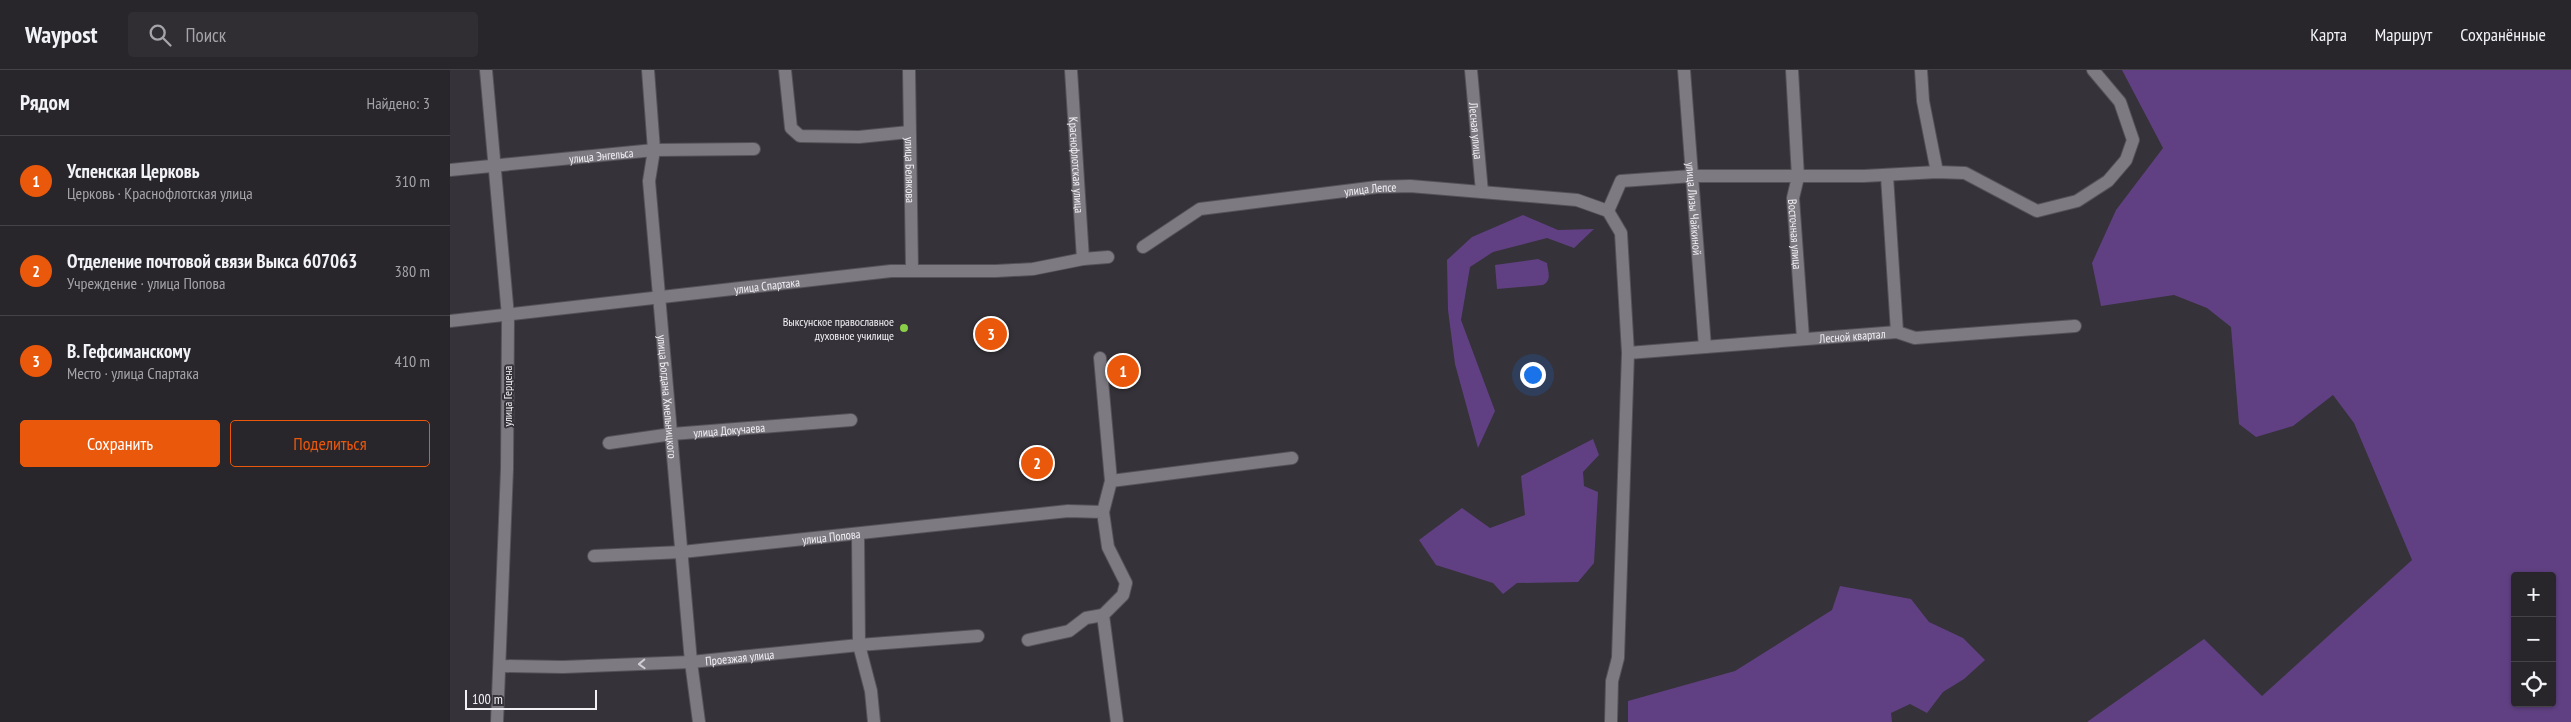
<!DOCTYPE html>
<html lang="ru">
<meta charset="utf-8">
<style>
body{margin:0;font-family:"PT Sans Narrow",sans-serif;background:#302e33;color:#f1f3f6}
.controls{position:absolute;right:15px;bottom:15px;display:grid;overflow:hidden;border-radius:5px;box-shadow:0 1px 4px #0004}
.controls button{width:45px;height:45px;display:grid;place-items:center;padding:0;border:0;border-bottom:1px solid #444347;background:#28262b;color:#f1f3f6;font:25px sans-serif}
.scale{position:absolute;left:15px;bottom:12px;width:132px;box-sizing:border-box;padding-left:5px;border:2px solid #f2f0f4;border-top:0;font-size:14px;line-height:18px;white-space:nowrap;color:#f2f0f4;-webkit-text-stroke:4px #353239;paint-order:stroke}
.you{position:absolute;left:1082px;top:304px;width:18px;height:18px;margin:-12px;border:4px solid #fff;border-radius:50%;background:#1a73e8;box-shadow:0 0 0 8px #1a73e833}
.badge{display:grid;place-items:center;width:32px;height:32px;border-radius:50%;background:#ea580c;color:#fff;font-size:16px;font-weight:700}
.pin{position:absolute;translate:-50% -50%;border:2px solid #fff;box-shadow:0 1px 5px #0006}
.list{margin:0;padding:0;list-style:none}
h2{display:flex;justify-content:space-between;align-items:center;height:65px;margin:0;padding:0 20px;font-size:21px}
h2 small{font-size:16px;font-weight:400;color:#a5a5a9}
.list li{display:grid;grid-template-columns:32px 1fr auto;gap:15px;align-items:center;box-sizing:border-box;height:90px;padding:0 20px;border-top:1px solid #444347}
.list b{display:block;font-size:19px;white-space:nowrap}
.list p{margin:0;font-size:16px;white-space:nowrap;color:#a5a5a9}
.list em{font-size:16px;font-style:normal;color:#a5a5a9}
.actions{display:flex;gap:10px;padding:15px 20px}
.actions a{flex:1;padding:11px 0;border:1px solid #ea580c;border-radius:5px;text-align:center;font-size:18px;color:#ea580c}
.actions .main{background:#ea580c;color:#fff}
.icon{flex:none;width:28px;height:28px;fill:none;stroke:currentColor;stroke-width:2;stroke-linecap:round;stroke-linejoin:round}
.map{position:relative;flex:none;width:2121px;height:652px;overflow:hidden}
header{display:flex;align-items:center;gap:30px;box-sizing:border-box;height:70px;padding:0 25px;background:#28262b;border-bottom:1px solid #444347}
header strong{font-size:24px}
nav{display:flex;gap:28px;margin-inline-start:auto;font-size:18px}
.search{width:350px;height:45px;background:#302e33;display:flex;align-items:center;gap:12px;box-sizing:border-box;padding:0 18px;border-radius:5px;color:#a5a5a9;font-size:19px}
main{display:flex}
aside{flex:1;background:#28262b}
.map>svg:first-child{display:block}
</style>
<header>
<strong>Waypost</strong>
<div class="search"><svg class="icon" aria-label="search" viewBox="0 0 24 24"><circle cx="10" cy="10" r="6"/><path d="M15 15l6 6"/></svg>Поиск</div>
<nav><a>Карта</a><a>Маршрут</a><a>Сохранённые</a></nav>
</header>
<main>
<aside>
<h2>Рядом<small>Найдено: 3</small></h2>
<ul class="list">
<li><span class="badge">1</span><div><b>Успенская Церковь</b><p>Церковь · Краснофлотская улица</p></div><em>310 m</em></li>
<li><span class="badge">2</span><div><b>Отделение почтовой связи Выкса 607063</b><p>Учреждение · улица Попова</p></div><em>380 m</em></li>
<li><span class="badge">3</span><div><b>В. Гефсиманскому</b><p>Место · улица Спартака</p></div><em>410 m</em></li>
</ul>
<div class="actions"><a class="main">Сохранить</a><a>Поделиться</a></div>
</aside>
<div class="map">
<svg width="2121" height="652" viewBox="0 0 2121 652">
<rect width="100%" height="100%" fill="#353239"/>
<!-- green -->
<path fill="#604082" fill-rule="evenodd" d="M1672,0h449v652h-484l117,-83 58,57 150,-136 -58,-137 -21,-28 -40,31 -37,11 -17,-13 -8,-97 -24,-19 -33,-13 -73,11 -9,-43 24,-53 47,-62zM2065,506h37v127h-37z
M1073,145l35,15 36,-1 -20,19 -27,-10 -54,14 -23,15 -9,53 34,91 -17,37 -23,-84 -7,-54 -1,-50 25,-23z
M1088,189l9,4c1,9 5,17 -4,22l-46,4 -2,-24z
M1143,369l6,16 -16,17 1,14 14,6 -4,71 -16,19 -61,1 -14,11 -10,-11 -57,-18 -17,-25 43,-32 28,20 35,-13 -4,-39z
M1390,516l71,13 18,23 34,16 22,22 -21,19 -21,13 -16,21 -17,-9 -19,9 1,9h-264v-21l107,-30 97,-61z"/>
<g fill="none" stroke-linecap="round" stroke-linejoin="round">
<defs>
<g id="minor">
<path d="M36,0l22,246 -1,153 -10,253"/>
<path id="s1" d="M198,0l6,80 -5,31 42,481 8,60"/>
<path d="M335,0l6,58 9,8 59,1 50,-5"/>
<path id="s2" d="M459,0l3,200"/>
<path id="s3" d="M621,0l12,189"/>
<path id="s4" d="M1021,0l11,122"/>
<path id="s5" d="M1234,0l21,277"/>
<path id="s6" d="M1342,0l6,107 -5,21 10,140"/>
<path d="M1471,0l2,31 14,71"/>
<path id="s7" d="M0,100l204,-20 100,-1"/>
<path d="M1437,106l10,156"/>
<path d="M1158,141l13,-30 71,-5h172l73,-4 28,1 72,38 40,-10 31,-20 18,-21 7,-20 -13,-38 -27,-32"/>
<path id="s8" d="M693,177l57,-38 177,-22 33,-1 167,14 31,11 13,22 7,120 -10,305 -6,23 -1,41"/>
<path id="s9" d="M0,251l441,-50h105l37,-2 50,-10 25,-2"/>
<path id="s10" d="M1178,283l269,-21 18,6 160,-12"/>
<path d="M650,288l11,123 -8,31"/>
<path id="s11" d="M159,373l63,-9 179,-14"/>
<path d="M661,411l181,-23"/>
<path d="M408,465l1,110 12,46 3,31"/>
<path id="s12" d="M144,486l88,-4 386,-41 35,1 5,35 18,36 -3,12 -20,20 14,107"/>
<path d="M578,570l41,-9 17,-13 17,-3"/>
<path id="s13" d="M51,596l62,1 128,-5 168,-17 119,-9"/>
</g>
</defs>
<!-- minor casing -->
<use href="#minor" stroke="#545157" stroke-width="14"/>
<!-- minor -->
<use href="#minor" stroke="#7d7a82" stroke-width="12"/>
</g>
<!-- one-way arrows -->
<defs><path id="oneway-chevron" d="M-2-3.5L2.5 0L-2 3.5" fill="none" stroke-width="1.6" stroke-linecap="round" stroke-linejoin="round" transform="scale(1.25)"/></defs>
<use stroke="#cfcdd2" href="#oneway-chevron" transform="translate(192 594) rotate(178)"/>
<!-- markers -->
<circle fill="#89cf48" stroke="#353239" stroke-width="2" cx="454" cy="258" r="5"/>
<g text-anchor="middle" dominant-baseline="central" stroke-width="4" stroke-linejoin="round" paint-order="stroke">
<!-- street labels -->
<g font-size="12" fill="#f2f0f4" stroke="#353239">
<text stroke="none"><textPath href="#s4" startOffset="61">Лесная улица</textPath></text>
<text stroke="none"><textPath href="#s7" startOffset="152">улица Энгельса</textPath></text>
<text stroke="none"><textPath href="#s3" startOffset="95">Краснофлотская улица</textPath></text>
<text stroke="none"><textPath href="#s2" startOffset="100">улица Белякова</textPath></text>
<text stroke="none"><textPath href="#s8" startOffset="240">улица Лепсе</textPath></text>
<text stroke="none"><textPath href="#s5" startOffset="139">улица Лизы Чайкиной</textPath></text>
<text stroke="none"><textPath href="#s6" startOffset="165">Восточная улица</textPath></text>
<text stroke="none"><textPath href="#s9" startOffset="319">улица Спартака</textPath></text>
<text stroke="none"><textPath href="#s10" startOffset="225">Лесной квартал</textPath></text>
<text transform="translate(57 326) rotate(-90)">улица Герцена</text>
<text stroke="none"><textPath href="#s1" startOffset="328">улица Богдана Хмельницкого</textPath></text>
<text stroke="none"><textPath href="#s11" startOffset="121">улица Докучаева</textPath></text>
<text stroke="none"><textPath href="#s12" startOffset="238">улица Попова</textPath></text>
<text stroke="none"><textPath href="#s13" startOffset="239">Проезжая улица</textPath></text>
</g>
<!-- poi labels -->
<g font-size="12" fill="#f2f0f4" stroke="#353239" text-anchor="end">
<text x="444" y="251">Выксунское православное<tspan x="444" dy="14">духовное училище</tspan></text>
</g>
</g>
</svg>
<div class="controls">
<button>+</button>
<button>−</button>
<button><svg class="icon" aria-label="locate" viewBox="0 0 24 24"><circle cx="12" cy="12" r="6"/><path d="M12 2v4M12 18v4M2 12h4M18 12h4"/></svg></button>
</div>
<div class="scale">100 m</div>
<div class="you"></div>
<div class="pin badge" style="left:673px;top:301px">1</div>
<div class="pin badge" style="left:587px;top:393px">2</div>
<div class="pin badge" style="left:541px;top:264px">3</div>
</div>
</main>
